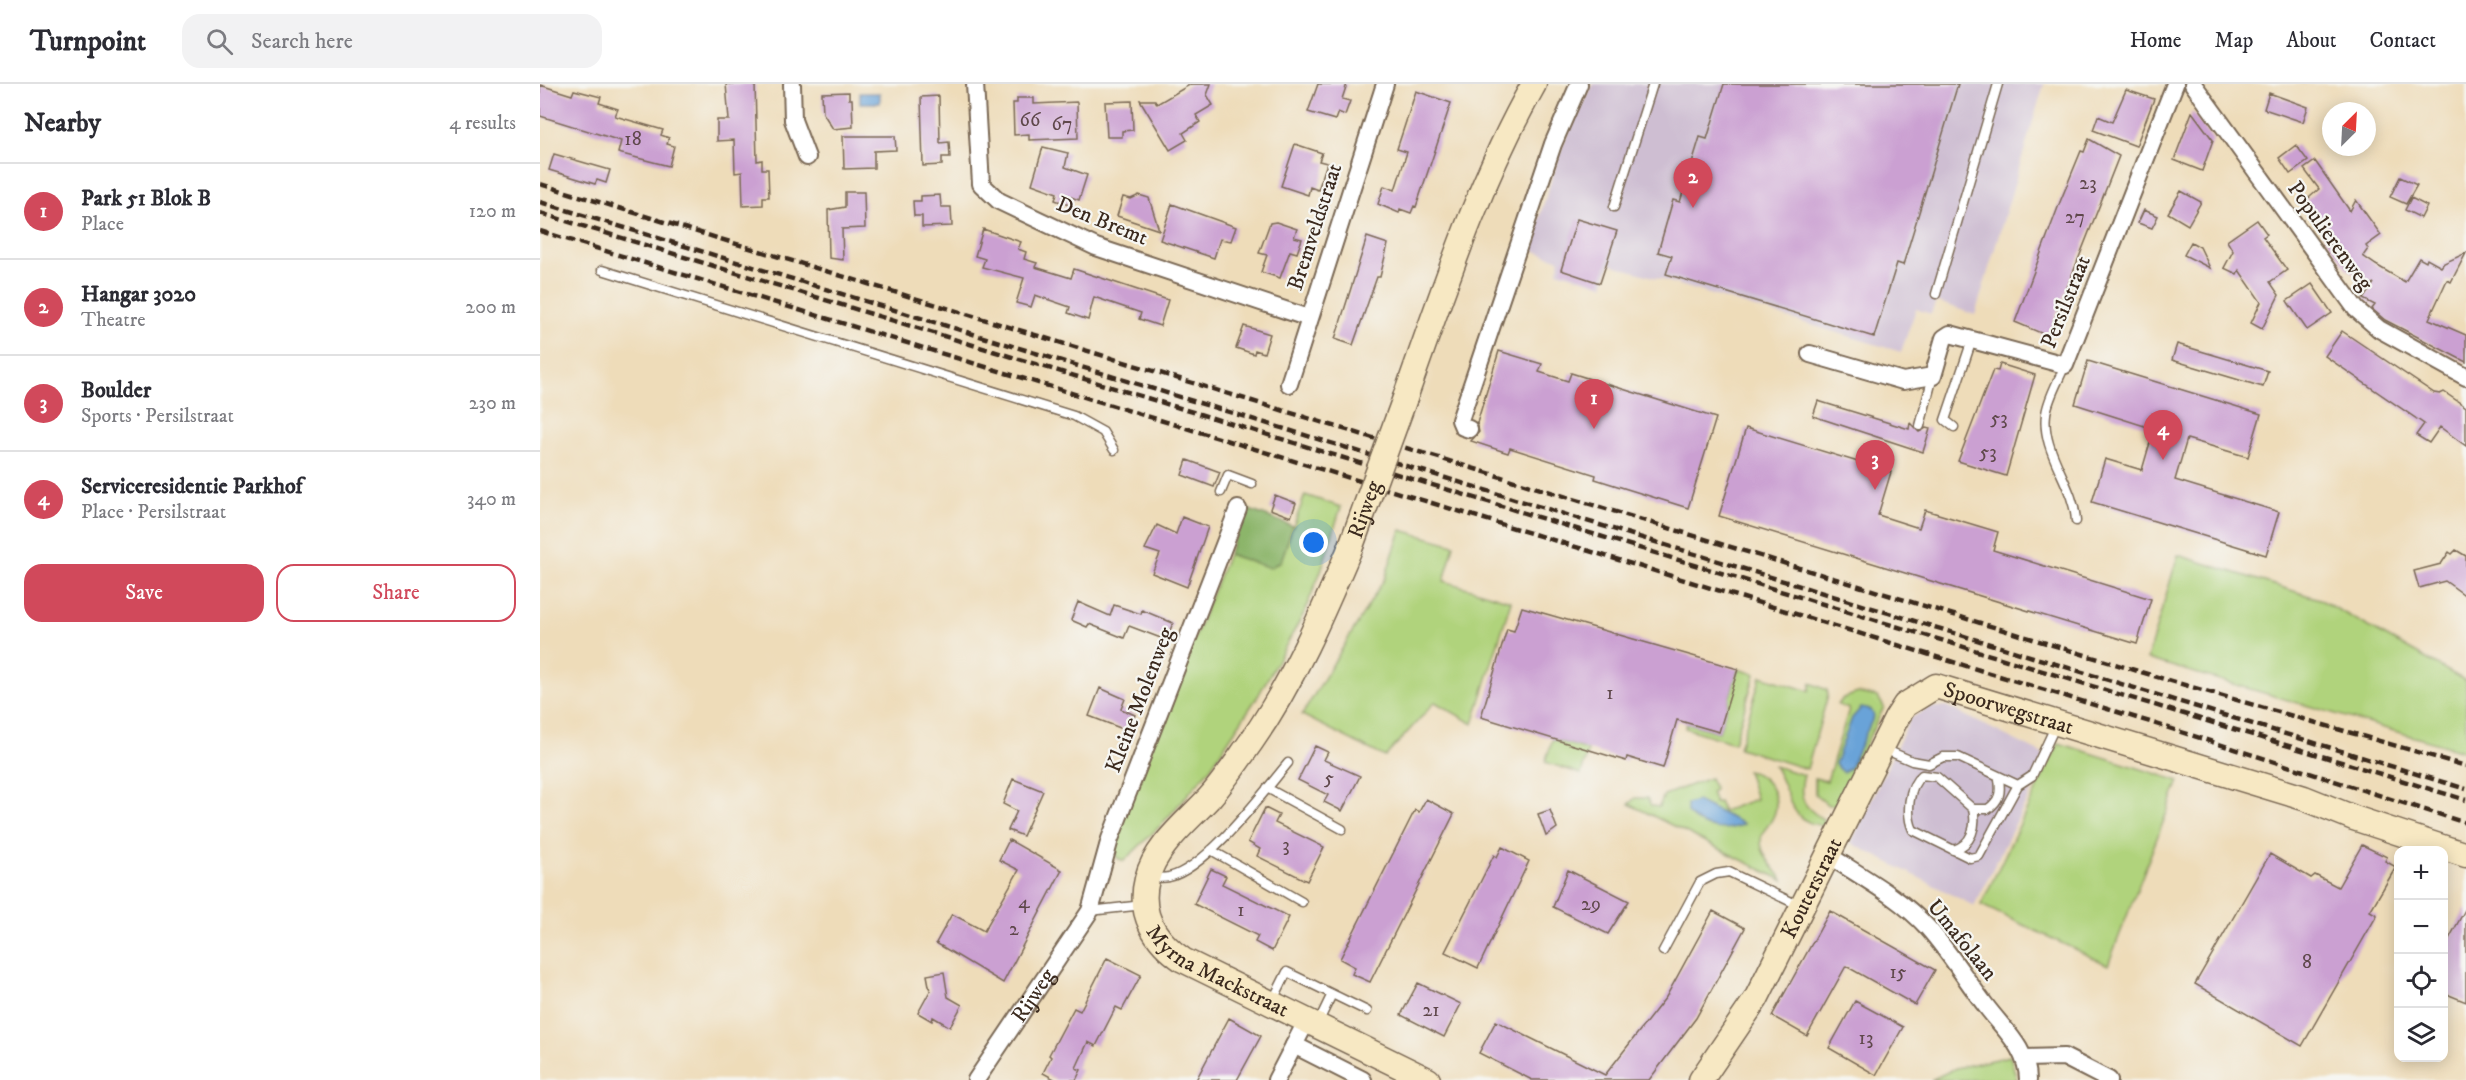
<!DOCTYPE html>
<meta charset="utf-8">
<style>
body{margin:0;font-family:"IM FELL DW Pica",serif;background:#f2f2f3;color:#2b2b33}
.controls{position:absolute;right:18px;bottom:18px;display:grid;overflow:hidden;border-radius:12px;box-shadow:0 3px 15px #0003}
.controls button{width:54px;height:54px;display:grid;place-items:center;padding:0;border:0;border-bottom:2px solid #e1e1e2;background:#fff;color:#2b2b33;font:30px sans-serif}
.compass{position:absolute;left:1782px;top:18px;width:54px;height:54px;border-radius:50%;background:#fff;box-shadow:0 3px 15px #0003;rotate:24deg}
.you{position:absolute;left:774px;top:459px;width:21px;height:21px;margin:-15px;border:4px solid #fff;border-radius:50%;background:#1a73e8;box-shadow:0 0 0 9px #1a73e833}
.badge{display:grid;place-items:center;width:39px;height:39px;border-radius:50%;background:#d1495b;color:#fff;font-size:20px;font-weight:700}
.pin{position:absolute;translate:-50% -50px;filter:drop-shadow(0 2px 3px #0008)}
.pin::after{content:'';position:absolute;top:32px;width:21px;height:18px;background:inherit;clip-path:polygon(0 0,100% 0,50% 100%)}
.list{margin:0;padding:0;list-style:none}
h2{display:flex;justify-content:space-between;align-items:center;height:78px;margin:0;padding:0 24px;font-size:26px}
h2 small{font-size:20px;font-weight:400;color:#7c7c81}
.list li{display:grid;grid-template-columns:39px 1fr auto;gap:18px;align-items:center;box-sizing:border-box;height:96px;padding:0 24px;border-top:2px solid #e1e1e2}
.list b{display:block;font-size:22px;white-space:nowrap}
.list p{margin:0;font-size:20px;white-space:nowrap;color:#7c7c81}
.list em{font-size:20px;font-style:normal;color:#7c7c81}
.actions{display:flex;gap:12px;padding:18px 24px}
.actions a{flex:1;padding:14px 0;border:2px solid #d1495b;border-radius:18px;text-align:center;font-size:21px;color:#d1495b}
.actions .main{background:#d1495b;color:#fff}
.icon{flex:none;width:33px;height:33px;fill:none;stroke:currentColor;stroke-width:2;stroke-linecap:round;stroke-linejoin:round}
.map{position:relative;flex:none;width:1926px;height:996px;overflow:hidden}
header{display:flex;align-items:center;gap:36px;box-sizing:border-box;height:84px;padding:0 30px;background:#fff;border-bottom:2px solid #e1e1e2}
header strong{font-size:28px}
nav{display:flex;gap:33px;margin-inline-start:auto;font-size:21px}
.search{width:420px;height:54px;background:#f2f2f3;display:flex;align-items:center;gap:15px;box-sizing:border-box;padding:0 21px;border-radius:18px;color:#7c7c81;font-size:22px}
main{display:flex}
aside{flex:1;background:#fff}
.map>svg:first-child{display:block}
</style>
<header>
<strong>Turnpoint</strong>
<div class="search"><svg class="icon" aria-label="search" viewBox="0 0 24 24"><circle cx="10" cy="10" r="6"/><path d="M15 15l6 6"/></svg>Search here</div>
<nav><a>Home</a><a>Map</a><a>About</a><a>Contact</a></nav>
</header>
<main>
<aside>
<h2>Nearby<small>4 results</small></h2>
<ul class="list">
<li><span class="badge">1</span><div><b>Park 51 Blok B</b><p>Place</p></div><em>120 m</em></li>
<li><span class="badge">2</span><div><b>Hangar 3020</b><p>Theatre</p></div><em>200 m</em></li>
<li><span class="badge">3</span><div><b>Boulder</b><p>Sports · Persilstraat</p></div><em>230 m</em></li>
<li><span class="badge">4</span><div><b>Serviceresidentie Parkhof</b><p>Place · Persilstraat</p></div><em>340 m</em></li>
</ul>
<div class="actions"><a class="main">Save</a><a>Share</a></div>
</aside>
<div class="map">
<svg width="1926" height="996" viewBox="0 0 1926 996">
<rect width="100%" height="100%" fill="#f6f6f2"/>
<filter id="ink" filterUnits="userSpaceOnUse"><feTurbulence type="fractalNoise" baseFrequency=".0167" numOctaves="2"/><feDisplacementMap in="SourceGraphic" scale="12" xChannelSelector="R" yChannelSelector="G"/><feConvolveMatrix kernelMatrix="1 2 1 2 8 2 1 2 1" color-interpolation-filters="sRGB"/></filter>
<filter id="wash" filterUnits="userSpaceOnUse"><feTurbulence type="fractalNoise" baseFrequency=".008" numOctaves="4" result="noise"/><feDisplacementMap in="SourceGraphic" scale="24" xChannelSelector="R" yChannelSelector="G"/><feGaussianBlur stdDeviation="1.35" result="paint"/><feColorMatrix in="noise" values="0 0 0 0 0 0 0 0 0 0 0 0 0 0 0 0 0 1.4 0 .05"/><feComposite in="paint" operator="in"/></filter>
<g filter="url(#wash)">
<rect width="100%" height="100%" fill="#eedcb9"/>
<!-- industrial -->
<path fill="#cebed2" d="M1053,0h451l-69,231 -39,-14 -5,13 -15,-5 -15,43 -291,-88 -7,21 -46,-14 3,-11 -31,-11 34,-105z
M1406,622l103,51 -75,149 -123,-63 59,-124 18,-11z"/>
<!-- green -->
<path fill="#b0d37b" stroke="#767e4c" stroke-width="1.5" d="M765,411l36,12 -20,64 -17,42 -46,83 -49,74 -47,54 -38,37 -7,-3 -4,-16 115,-288 53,6z
M861,446l53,15 -10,36 67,20 -38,123 -38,-22 -50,55 -83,-42 83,-137z
M1638,471l141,44 147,82v71l-319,-93z
M1198,585l17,5 -21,69 -49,-15 2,-5 32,9z
M1221,592l48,15 2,-8 16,7 1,5 -21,74 -68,-21z
M1318,609l20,4 6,10 -48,98h-8l-13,-11v-16l12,3 22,-72 -11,-4 5,-7z
M1013,655l35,11 -7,24 -36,-12z
M1519,659l120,38 -71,184 -127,-60z
M1234,682l30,9c-7,24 1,33 20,45l1,6c-39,-3 -33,-33 -51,-60z
M1207,687c22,4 37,29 24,50 -4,7 -10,10 -10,20 0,15 15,29 23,40l-155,-77 6,-6h12l4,8 8,1 5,-12 46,-17 5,12 -4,2 4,11 4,-1 4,9 33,-12z
M1470,972l7,24h-86l25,-12z"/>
<!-- forest -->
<path fill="#8cb56b" stroke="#647044" stroke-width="1.5" d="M707,425l46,17 -12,35 -11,7 -42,-14z"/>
<!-- water -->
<path fill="#69a3d8" stroke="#52667b" stroke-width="1.5" d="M320,9h20v10h-20z
M1321,624l10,2 3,6 -24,52 -7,4 -8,-8 17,-46z
M1157,717l47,23c-20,9 -42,5 -57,-11v-9z"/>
<g id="blocks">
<!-- building -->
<path fill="#cba0d2" d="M186,0h29l2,77 5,-1v9h6l1,28h-6v8l-20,1 -1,-34 -7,1 -1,-33 -17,1v-21h12z
M651,0h20l-4,11 6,10 -17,10 4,7 -17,11 4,7 -17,10 -30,-50h15l2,4z
M778,0h29l-5,15 8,2 -5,14 -7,-3 -3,8 -27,-8z
M1184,0h234l-55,181 -6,-2 -23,74 -208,-63 6,-18 -14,-4 15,-52 7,2 20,-65 7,2z
M0,1l32,10 2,-5 27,7 -2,6 19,6 -3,7 48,14 -2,5 8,3 -2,6 7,2 -5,20 -51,-13 3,-12 -81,-25z
M1586,6l28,9 -18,47 -43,-16 5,-14 14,6z
M876,7l35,12 -35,104 -2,-1 -3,7 -11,-4 -1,4 -21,-9 6,-18 11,4 12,-38 -10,-3z
M309,8v7h3l1,28 -20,2 -10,-16 -1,-20z
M1729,9l39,14 -5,15 -39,-13z
M399,12l1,47 9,-1 1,15h-8v8l-19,1 -2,-69z
M477,14h17v6l43,-2 1,36 -49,2v-6l-15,1 -1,-32h4z
M592,17l1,29 -11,1v6h-15l-2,-35z
M1652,28l21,28 -11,31 -28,-11z
M303,52h52l1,14 -22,1v17l-30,1z
M1549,55l30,17 -71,180 -33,-14 45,-120 21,-51 3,1z
M755,60l27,9 -3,8 8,2 -9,27 -8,-3 -2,8 -27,-9z
M1756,61l12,16 -18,13 -11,-16z
M503,63l25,6 -3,14 22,8 -8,25 -8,-3 -2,8 -14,-5 2,-7 -25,-9z
M14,70l56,16 -4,13 -9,-3 -2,4 -46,-14z
M1775,77l35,50 6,-11 25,35 -15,11 2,3 -5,7 13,9 29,17 14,-24 7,4 1,-3 14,8 3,-4 22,-10 -15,29 -4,-2 -18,39 37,16v27l-81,-42 -13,-11 3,-4 -12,-6 11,-16 -8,5 -9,-13 -10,-6 -45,-65 17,-15 -15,-20z
M1860,93l17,8 -11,19 -16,-7z
M1641,107l20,11 -13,23 -20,-12z
M305,108h19l1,36 -23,1 1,31 -14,-2 -1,-48 17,-3z
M400,111l1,12h10l1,19 -30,1v-11h-8l-1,-15h8v-5z
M599,111l10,3 10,32 -42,-14 6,-19 8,2z
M1871,114l16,8 -6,12 -16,-8z
M632,120l64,23 -5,14 -11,-2 -6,19 -54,-18z
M1604,126l14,6 -6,12 -14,-5z
M1037,135l40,12 -17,52 -39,-13z
M1717,136l10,14 -4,3 24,33 -17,12 9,13 -17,34 -11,-6 10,-21 -22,-32 -2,4 -13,-6 9,-17 -6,-10z
M736,138l21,7 -3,8 8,2 -5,14 -7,-2 -10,27 -19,-6 6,-17 -8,-2 11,-30z
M443,145l38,13 -3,7 8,3 -2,7 13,4 -2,4 36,11 3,-9 94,31 -8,26 -21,-7 2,-6 -47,-16 -6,23 -20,-7 2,-6 -35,-12 -4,12 -15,-4 8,-25 -42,-11 3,-8 -10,-3z
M827,153l21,7 -8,33h-3l-24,68 -18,-6z
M1651,158l9,5 10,21 -26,-13z
M1772,200l20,29 -25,17 -20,-29z
M704,242l26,8 -6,19 -9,-3 -1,4 -18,-6z
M1802,247l92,62 6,1 4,-2 22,15v39l-26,-19 -11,16 -13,-8 8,-11 -99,-68z
M1637,260l91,27 -5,16 -91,-27z
M959,267l43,13 -3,8 29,9 3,-8 145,45 -28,90 -93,-29 1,-4 -86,-27 -2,5 -37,-12 8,-9 -2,-9z
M1548,277l173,53 -13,43 -61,-18 -12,41 104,32 -13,43 -174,-53 13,-43 37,11 12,-41 -79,-25z
M1460,280l35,11 -29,101 -48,-15 35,-91 5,1z
M1278,317l91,28 1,-6 9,9 7,-4 4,1 -7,23 -110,-36z
M1206,344l145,44 -13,43 41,13 6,-18 73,22 -5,18 158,49 -14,45 -418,-128z
M647,376l33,12 -6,15 -32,-12z
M735,411l21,8 -5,14 -21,-8z
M642,433l26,10 -21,60 -35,-14 8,-19 -15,-5 12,-24 19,9z
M1916,466l10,6v40l-21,-15 -26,7 -5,-17 27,-7 8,-12 3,2z
M538,518l32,14 4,-11 27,9 1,-4 31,13 -7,17 -37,-14 -5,12 -35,-14 -2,3 -16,-7z
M982,523l216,62 -19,63 -42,-12 -14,48 -36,-11 -1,4 -145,-44 26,-88 7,2z
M560,604l25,11 -4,10 14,6 -7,16 -39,-15z
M775,662l13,6 -4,8 36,16 -18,35 -18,-9 4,-7 -30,-15z
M473,695l30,12 -20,45 -15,-6 9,-19 -14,-7z
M886,715l28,15 -84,168 -18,-8 3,-7 -15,-8 75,-149 4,2z
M725,724l14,7 -4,8 49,24 -17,34 -50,-25 3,-7 -12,-7z
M1010,726l7,18 -11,8 -8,-22z
M469,756l53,30 -59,113 -67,-40 16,-29 32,17 35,-61 -20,-10z
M1822,761l25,12 -2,4 11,6 -26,44 7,4 -75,131 -107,-62 75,-130 41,24 4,-3 23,12z
M962,763l27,14 -51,107 -33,-16 49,-97 3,2z
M671,785l15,7 -4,8 67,33 -17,34 -17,-9 3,-6 -64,-32z
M1028,786l61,31 -21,33 -55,-27z
M1926,824v94l-22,-9v-45z
M1173,827l32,17 -49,90 -47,62h-117l-53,-27 17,-32 109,54 61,-78z
M1290,827l105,59 -20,35 -69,-39 -39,70 -35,-20z
M567,874l34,17 -19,35 -6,-3 -20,39 -8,-4 -12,26 5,2 -5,10h-20l-13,-7 8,-16 -2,-2 25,-47 6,3z
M404,888l4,25 14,8 -12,22 -17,-10 -1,4 -14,-8 12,-22 -3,-16z
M878,899l43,21 -17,33 -43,-22z
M1315,917l48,26 -27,48 -47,-27z
M689,934l32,18 -24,44h-41z"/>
</g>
</g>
<g filter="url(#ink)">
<use href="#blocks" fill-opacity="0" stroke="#7a6854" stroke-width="1.5"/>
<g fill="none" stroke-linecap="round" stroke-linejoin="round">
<defs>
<path id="lane" d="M1074,123l39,-123
M62,186l472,146 29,16 11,18
M1396,210l62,-210
M1525,281c-6,15 -17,33 -19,49 -5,38 28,70 30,107
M1380,342l13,-50
M1414,343l-9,-7 27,-80
M681,408l7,-17 24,9
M1344,665l28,12 17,3 14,-7h15l60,28 14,-9 21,-45 -1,-7
M1459,695c2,14 1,21 -11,30h-15l-36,-32 -15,-2c-14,11 -16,40 -9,55l57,28 9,-2 39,-71
M727,704l75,41
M671,766l91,52
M1413,766c19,-5 24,-24 20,-41
M610,794c6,0 13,0 19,-1 38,-9 93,-83 119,-114
M550,827l53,-6
M1123,867l37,-69 16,-8 13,-2 71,34
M732,918l15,-30 80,39
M778,939l14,-29"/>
<g id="street">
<path d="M252,0l1,36 14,37"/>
<path d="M435,0l6,100 18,17 97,46 213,71"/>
<path d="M1653,0l163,225 23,20 87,48"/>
<path d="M1270,270l93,27 30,-5 11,-38 6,-4 115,31 110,-281"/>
<path d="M749,300l96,-300"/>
<path d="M929,345l-6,-2 -3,-7 93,-276 26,-60"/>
<path d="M1288,771c34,22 73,43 100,73 22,25 38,52 58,78 17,23 42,43 42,74"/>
<path d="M754,961l69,35"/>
<path d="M1485,974l39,-1 45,23"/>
<path id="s1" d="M436,996l114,-169 20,-72 128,-330"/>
<path d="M736,996l31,-60"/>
</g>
<g id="secondary">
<path d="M865,314c38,-107 73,-215 129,-314"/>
<path id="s2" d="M811,462c-29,68 -58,136 -100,196 -13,18 -26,38 -41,55 -22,24 -55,49 -63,82 -9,35 8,62 36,81l245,120"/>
<path id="s3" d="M1161,996l55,-81 140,-280 9,-14 31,-19 368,112 50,20 112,37"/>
</g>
</defs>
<!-- lane casing -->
<use href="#lane" stroke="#7a6854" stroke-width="11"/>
<!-- street casing -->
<use href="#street" stroke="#7a6854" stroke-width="20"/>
<!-- secondary casing -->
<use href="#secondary" stroke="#7a6854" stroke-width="27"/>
<!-- lane -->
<use href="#lane" stroke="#fff" stroke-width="8"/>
<!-- street -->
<use href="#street" stroke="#fff" stroke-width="16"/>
<!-- secondary -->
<use href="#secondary" stroke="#f7e8c3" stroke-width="24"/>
<!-- rail -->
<path stroke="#3b2a1e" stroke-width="4.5" stroke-dasharray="9 4.5" stroke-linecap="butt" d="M0,100l1624,495 302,87
M0,118l1926,587
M0,129l1926,587
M0,147l1610,491 316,101"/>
<defs>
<g id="secondary-bridge">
<path id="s4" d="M811,462l54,-148"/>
</g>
</defs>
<!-- secondary-bridge casing -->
<use href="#secondary-bridge" stroke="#7a6854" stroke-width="27" stroke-linecap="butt"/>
<!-- secondary-bridge -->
<use href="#secondary-bridge" stroke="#f7e8c3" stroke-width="24"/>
</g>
</g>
<g text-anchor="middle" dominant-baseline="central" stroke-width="4.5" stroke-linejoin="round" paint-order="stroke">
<!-- number labels -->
<g font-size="20" fill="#5f484b">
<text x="490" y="36">66</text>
<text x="522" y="40">67</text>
<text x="93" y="55">18</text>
<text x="1548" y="99">23</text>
<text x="1535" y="133">27</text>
<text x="1459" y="334">53</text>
<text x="1448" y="368">53</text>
<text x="1070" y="609">1</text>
<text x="789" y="694">5</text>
<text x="746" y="761">3</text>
<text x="484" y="818">4</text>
<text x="1051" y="820">29</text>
<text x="701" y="826">1</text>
<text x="474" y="845">2</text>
<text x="1767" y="878">8</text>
<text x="1358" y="888">15</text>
<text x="891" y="926">21</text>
<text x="1326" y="954">13</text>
</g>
<!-- street labels -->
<g font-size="22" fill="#3b2a1e" stroke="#f6f6f2">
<text transform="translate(562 137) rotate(22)">Den Bremt</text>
<text transform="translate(775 143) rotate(-72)">Bremveldstraat</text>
<text transform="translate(1790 152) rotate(54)">Populierenweg</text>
<text transform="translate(1526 218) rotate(-68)">Persilstraat</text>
<text stroke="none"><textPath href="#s4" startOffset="39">Rijweg</textPath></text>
<text transform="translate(600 616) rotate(-69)">Kleine Molenweg</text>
<text stroke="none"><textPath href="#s3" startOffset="540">Spoorwegstraat</textPath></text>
<text stroke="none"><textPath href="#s3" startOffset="222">Kouterstraat</textPath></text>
<text transform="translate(1422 856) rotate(51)">Umafolaan</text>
<text stroke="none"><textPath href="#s2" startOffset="524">Myrna Mackstraat</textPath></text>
<text stroke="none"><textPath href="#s1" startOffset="102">Rijweg</textPath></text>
</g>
</g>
</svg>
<div class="controls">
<button>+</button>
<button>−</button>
<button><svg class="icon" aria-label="locate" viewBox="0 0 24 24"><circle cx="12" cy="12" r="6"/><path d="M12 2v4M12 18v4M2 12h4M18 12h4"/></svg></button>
<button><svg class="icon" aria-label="layers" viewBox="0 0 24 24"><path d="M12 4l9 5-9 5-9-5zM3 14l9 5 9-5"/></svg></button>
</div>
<svg class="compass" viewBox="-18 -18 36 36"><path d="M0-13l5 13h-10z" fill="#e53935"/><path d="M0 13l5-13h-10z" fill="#7c7c81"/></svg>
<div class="you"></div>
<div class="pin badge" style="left:1054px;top:345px">1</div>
<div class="pin badge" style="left:1153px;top:124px">2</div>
<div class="pin badge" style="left:1335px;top:406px">3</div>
<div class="pin badge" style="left:1623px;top:376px">4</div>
</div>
</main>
